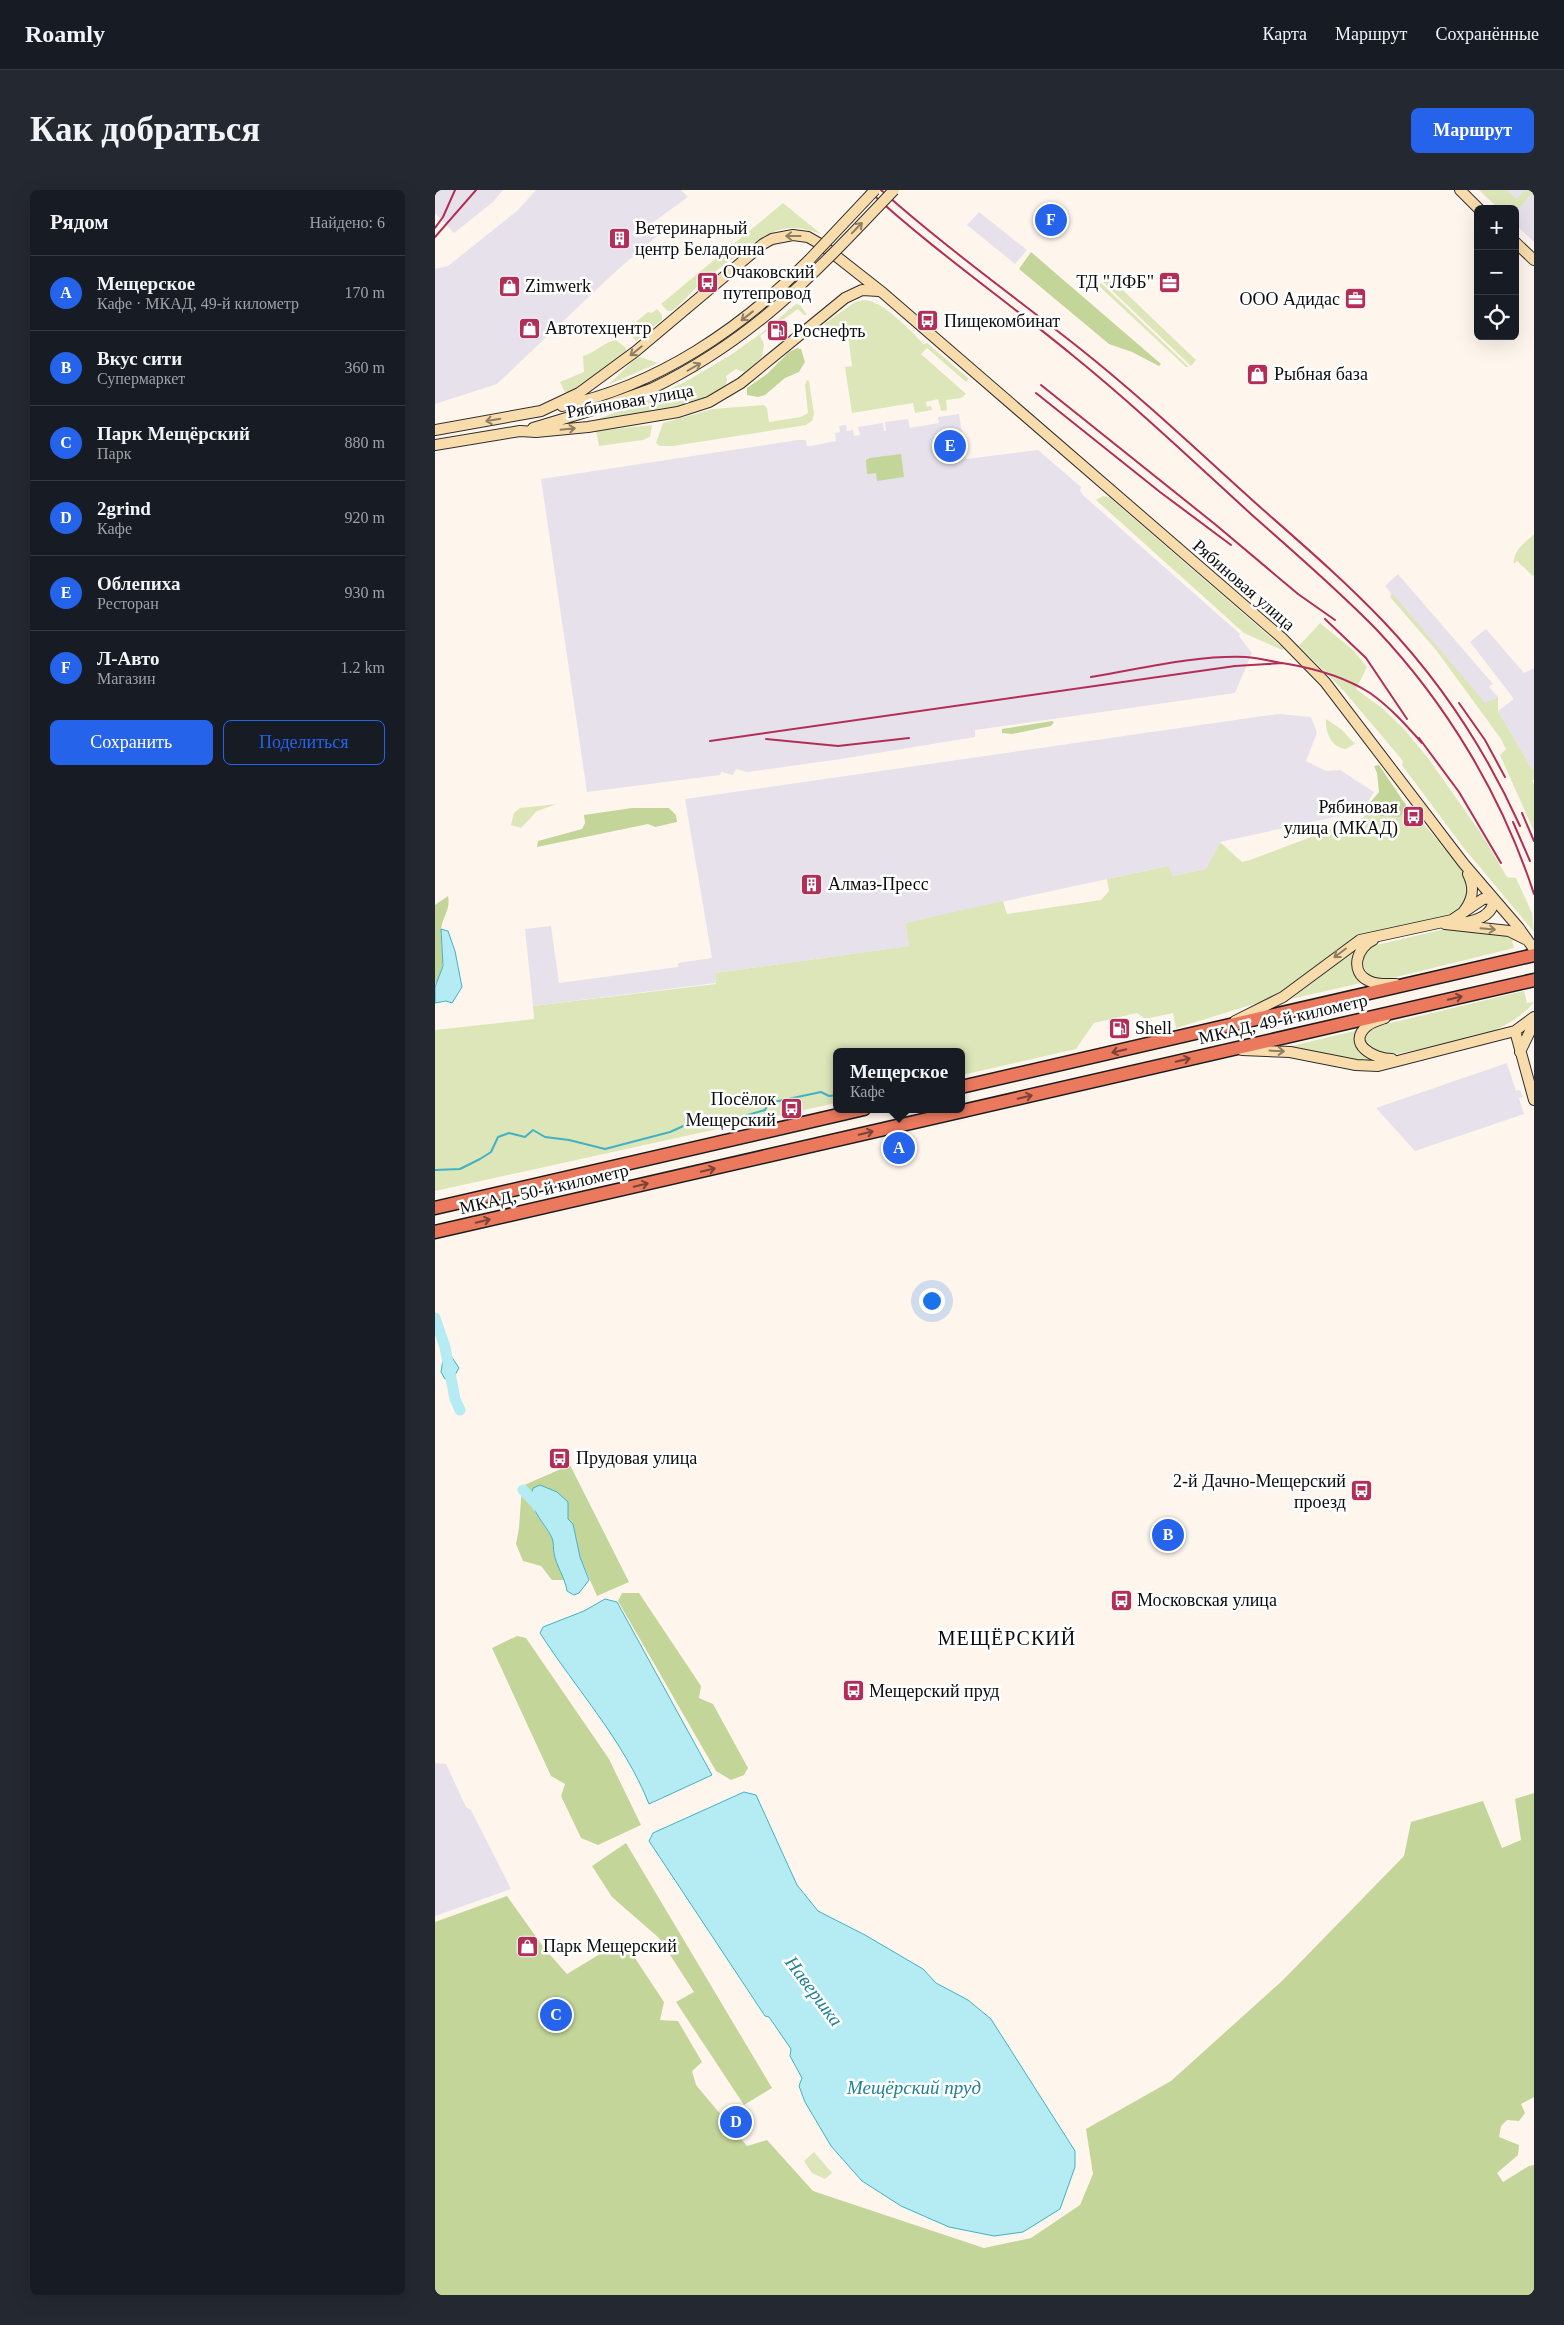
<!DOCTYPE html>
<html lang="ru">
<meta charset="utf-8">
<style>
body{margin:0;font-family:Georgia,serif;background:#242831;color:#f1f3f6}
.controls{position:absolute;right:15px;top:15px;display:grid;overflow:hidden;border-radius:8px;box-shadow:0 5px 20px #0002}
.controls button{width:45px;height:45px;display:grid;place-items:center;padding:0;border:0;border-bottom:1px solid #363941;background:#171b24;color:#f1f3f6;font:25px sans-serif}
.you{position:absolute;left:496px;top:1110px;width:18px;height:18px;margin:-12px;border:4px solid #fff;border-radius:50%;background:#1a73e8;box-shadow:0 0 0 8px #1a73e833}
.badge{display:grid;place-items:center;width:32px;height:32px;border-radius:50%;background:#2563eb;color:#fff;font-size:16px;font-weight:700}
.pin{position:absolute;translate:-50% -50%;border:2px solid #fff;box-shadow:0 1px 5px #0006}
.popup{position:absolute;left:398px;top:858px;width:132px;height:65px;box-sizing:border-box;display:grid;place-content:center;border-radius:8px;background:#171b24;filter:drop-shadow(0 1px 4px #0005);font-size:16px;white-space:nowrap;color:#9ea1a6}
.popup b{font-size:19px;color:#f1f3f6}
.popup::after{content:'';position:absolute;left:50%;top:100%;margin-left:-10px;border:10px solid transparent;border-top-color:#171b24}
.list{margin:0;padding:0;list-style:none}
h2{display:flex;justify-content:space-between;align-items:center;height:65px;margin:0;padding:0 20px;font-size:21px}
h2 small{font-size:16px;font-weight:400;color:#9ea1a6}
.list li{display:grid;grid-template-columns:32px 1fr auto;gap:15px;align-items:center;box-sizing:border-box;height:75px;padding:0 20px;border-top:1px solid #363941}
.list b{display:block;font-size:19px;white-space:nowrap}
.list p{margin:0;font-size:16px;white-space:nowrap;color:#9ea1a6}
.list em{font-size:16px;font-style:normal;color:#9ea1a6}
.actions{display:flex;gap:10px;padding:15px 20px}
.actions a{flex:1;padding:11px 0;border:1px solid #2563eb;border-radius:8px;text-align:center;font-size:18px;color:#2563eb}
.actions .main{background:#2563eb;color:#fff}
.icon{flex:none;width:28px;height:28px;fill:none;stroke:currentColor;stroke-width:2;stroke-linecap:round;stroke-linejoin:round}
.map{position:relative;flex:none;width:1099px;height:2105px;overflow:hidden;border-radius:8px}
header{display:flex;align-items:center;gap:30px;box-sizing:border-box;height:70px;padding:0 25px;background:#171b24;border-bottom:1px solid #363941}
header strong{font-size:24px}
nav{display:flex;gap:28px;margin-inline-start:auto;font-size:18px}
.intro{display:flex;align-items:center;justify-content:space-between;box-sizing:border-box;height:120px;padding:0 30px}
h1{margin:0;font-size:35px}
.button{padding:12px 22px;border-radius:8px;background:#2563eb;color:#fff;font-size:18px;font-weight:700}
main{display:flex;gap:30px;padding:0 30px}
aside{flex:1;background:#171b24;border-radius:8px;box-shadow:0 5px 20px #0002}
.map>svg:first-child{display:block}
</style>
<header>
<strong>Roamly</strong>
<nav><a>Карта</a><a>Маршрут</a><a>Сохранённые</a></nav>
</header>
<div class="intro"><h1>Как добраться</h1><a class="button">Маршрут</a></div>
<main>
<aside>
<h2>Рядом<small>Найдено: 6</small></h2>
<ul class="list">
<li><span class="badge">A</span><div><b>Мещерское</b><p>Кафе · МКАД, 49-й километр</p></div><em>170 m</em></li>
<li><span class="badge">B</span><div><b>Вкус сити</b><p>Супермаркет</p></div><em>360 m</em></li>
<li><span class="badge">C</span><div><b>Парк Мещёрский</b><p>Парк</p></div><em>880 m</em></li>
<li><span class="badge">D</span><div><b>2grind</b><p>Кафе</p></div><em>920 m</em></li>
<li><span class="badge">E</span><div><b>Облепиха</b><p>Ресторан</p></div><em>930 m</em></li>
<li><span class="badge">F</span><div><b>Л-Авто</b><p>Магазин</p></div><em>1.2 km</em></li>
</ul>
<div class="actions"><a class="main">Сохранить</a><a>Поделиться</a></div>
</aside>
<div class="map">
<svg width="1099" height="2105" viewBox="0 0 1099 2105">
<rect width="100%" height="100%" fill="#fef6ed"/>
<!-- industrial -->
<path fill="#e7e1eb" d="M0,0h68l-10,12 -39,31 -19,-20z
M101,0h145l7,7 -36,26 9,10 -46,39 -118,112 -62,20v-135l13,-3 70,-56z
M1072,0h27v52l-19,-18 2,-25z
M544,22l48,38 -12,14 -48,-39z
M524,224l7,45 72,-9 43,37 -1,4 4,5 156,138 -1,2 13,17 -17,40 -260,37v7l-134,22 -94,13 -11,-3 -3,6 -12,-3 -1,3 -133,17 -46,-313 257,-39h8l1,6h4l25,-5 -1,-8 5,-1 -1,-6 7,-1 1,6 6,-1 1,6 6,-1 -2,-8 25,-4 1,8h2l-1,-9 23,-3 2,9 29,-5 -1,-6z
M963,384l95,110 -4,3 9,10 -13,7 -100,-118z
M1051,439l38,44 10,-5v100l-2,1 -34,-58 16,-12 -44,-57z
M843,524l33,3 6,16 -11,28 20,10 14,-1 34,22 -12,19 -142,31 -14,27 -33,7 -6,-10 -262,57 4,23 -194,27 1,10 -183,23 -8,-77 26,-3 8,57 119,-16v-4l34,-5 -27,-159z
M1072,873l9,28 4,-1 3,7 -4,1 5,16 -109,37 -39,-43z
M0,1573l11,1 20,43 5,3 40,79 -76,27z"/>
<!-- green -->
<path fill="#dce6b9" d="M1044,0h28l10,9 8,-9 9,1 -19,22v-4h-16z
M348,13l38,31c-39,-14 -51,-2 -81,20 -15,10 -29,20 -43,33 -9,8 -16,17 -25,24h-4l-7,-7z
M673,86l88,84 -5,6 -88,-84z
M666,93l88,84h-3l-87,-81z
M429,110c20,1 45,30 60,44l3,-1 42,36 -3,3 -39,-34 -6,6 45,40 -5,4 -15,2 1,10 -6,1 -3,-12 -12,3 1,5 4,-1 1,4 -17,3 -2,-10 -61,10 -7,-46 7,-1 -4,-31 -17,2 -7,-13 31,-22z
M361,114l4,1 7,10h-3l-6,-6 -38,27 4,8 -2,14 -18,14 -8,-3 -10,7 1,4 -2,8c-40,24 -88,25 -132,33l54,-21 38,-18 44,-26 30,-21z
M222,119l5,6v5l-26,21 -5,-6 1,-10 16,-13 4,1z
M181,150l10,8v3l-54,41h-7l-5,-10 24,-10 -1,-16c12,-3 20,-14 33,-16z
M205,167l18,6 -50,22 28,-27z
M372,190l2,1 5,33 -2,7 -6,4 -133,21h-13l-4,-3 7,-20 50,-14 51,-4 3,3 2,14 32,-5 7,-4 -3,-28z
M217,235l-2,12 -7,3 -44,6 -3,-15z
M668,306l6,1 175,152 -2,1 -38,-17 -148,-133z
M1099,344v41l-1,1 -16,-15 -3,3c-2,-13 12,-22 20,-30z
M957,403l93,110 13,-6v14l34,58 2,-1v12h-2l2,5v46l-34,-76 6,-6 -5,-10 -65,-89 -46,-53z
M885,433l33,27 14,17 -11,22 26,19 22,21 24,29 52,74 27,45 9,1 16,35 2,19 -71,-85 -61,-82 1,-4 -59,-70 -45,-45z
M891,529l15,10 14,15 -9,5c-14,-1 -21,-16 -20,-30z
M122,614l-20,7 -16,17 -10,-3 3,-12 6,-5z
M933,615l9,11 23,1 6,-6 8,9 5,-2c8,11 46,53 49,62 4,14 -5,27 -14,34l-95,23 -16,9 -69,52 -98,30 -3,-15 -28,6 -8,-6 -43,10 -18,26 -114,26 -1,-23h-124l-1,51 -401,88v-161l99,-11 -1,-13 183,-22 -1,-11 194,-27 -4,-23 98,-22 4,13 94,-14 8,-9 -2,-12 61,-13 5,10 33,-7 14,-27 22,20 8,-2 114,-43z
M1010,739l65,5 8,5 -6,2 2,7 -130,32c-20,0 -28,-21 -12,-34z
M918,762l-1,9 9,22 -70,16z
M1089,801l3,12 7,-1c-30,38 -96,42 -141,53 -13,0 -31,-6 -27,-22l12,-7z
M924,840l2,20 12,12 -86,-15z
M379,1962l18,21 -7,6 -13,-6 -8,-12z"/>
<!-- forest -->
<path fill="#c4d599" d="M596,62l130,112 -2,2 -27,-14 -23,-8 -90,-75z
M362,158l4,1 4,13 -6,10 -14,6 -20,17 -7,2 -11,-2v-7l20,-14 22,-22z
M466,264l3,23 -27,4 -1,-8 -9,1 -1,-14 4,-2z
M617,531l2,1 -3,4 -39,8 -10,-1v-4z
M944,575l27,40v6l-6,6 -23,-1 -9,-11 11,-13 -2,-19 -3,-7z
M197,618h37l7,7 1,7 -22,5 -7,-3 -111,23 1,-6 44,-12 3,-6 -1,-8z
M13,706c3,14 -6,21 -7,34 -1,19 7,36 -6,54v-79z
M135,1275l59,117 -32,14 -17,-39 -7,-33 -5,-5v-17l-38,-6 3,13 20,30 1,16 11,25h-13l-11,-14 -18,-5 -7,-17 3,-16 3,-42z
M187,1403h17l62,93 -2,12 14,6 35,64 -4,7 -13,5 -15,-9 -98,-170z
M82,1446l9,2 83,121 32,66 -43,20 -17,-7 -20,-42 4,-12 -14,-8 -59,-128z
M1099,1603v304l-13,7 4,9 -6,8 -12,-1 -6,6 -2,11 20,8 -1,10 -21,18 6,9 26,-16 5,-1v130h-1099v-373l72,-26 37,52 23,26 56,-34 41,62 -4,18 18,1 24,41 -10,9 4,14 51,61 20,-6 46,51 171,57 47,-10 49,-33 13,-31 -7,-45 85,-48 112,-101 121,-124 7,-34 72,-21 19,47 19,-8 -6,-41z
M191,1653l146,245 -28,17 -68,-103 18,-10 -35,-54 -47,-41 -20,-31z"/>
<!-- water -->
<path fill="#b5ebf2" stroke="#41b2c4" d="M6,739l7,2 7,20 7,36 -10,16 -6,-2 -11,2v-16l8,-21z
M9,1163l7,3 8,12 -4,7 -10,4 -4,-7z
M105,1295l17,7 11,10v17l5,5 7,33 9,23 -10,13 -5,2 -7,-4c-2,-14 -11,-25 -13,-38 -1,-5 0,-10 -2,-15 -8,-17 -26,-30 -19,-50z
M170,1409l12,3 95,173 -63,29c-25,-63 -73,-115 -109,-171l3,-6 41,-16z
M309,1602l12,3 41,90 21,26 47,24 58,34 13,14 32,17 23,19 84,132v16l-15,42 -37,23 -29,4 -45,-9 -48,-21 -39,-25 -31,-35 -26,-44 -6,-16 3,-8 -12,-22 1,-7 -22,-32 -4,-1 -116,-175 4,-8z"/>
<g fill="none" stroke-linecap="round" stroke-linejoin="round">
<!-- stream -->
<path stroke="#41b2c4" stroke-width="2" d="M0,980l25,-1 20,-10 11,-7 7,-15 11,-4 16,4 8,-7 12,7 24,3 36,9 65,-17 29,-13h35l31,-9 4,-7 52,-11 8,4 8,-1"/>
<!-- river -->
<path stroke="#b5ebf2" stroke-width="11" d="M0,1128l10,29 10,52 5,11
M88,1300l17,18"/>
<defs>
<path id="secondary" d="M1025,0l19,19
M1080,52l19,18
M127,216c95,-20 180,-78 247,-146
M98,238l63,-19 55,-20
M0,240l106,-19 38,-18 57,-42 127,-107 9,-5 21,-4 15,2 14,8 61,48 399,345 43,44 139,182 55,64 15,21
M0,255l85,-14 16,1 52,-5 90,-15 31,-10 32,-19 104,-85 17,-8 17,1
M1029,721c9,-12 11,-23 4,-37
M1026,733c14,-2 34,-7 32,-25
M1010,734l64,7 16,8
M938,750c-16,7 -24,32 -4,41 7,4 19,3 27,3
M950,828c-6,2 -13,4 -18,8 -21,18 7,33 25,33
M800,831l48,-24 77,-57 92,-20 31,-21 10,-1
M1080,841l19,69
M807,860l48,2 66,13 22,1 129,-33 8,-2 19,-14
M1085,862l14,-29"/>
<path id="highway" d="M526,897l573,-132
M0,1018l429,-99
M0,1042l1099,-252"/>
</defs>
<!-- secondary casing -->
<use href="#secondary" stroke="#2e2e2e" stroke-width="12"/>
<!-- highway casing -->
<use href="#highway" stroke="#1d1d1d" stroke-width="15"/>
<!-- secondary -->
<use href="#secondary" stroke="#f9dcac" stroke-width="10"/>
<!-- highway -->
<use href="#highway" stroke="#ea795e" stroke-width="12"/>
<!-- rail -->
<path stroke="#b32e57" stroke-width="2" d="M433,0c64,59 136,109 203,164 63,51 122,107 181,161 42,37 85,74 124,114 71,75 126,167 158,265
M446,0c63,56 131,105 197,157 63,50 122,106 182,160 42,37 85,74 124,115 57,60 102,129 136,204
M0,38l8,-11 12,-27
M0,47l41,-47
M606,195l175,140 82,69 37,26
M601,203l124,99 71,53
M890,429l41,39 41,61
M656,487c50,-8 104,-22 155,-20 14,1 28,5 42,7 29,5 57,13 82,29 20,14 36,32 52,50
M1024,513l26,37 20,37
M984,548l40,54 42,71
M331,549l72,7 71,-8
M275,551l525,-75 48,-3
M1087,623l12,28
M1078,632l17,39"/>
<defs>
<path id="secondary-bridge" d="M374,70l66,-70
M216,199c104,-50 165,-117 243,-199"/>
</defs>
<!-- secondary-bridge casing -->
<use href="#secondary-bridge" stroke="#2e2e2e" stroke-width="12" stroke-linecap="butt"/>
<!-- secondary-bridge -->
<use href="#secondary-bridge" stroke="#f9dcac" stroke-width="10"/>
</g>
<!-- one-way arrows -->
<defs><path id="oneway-shaft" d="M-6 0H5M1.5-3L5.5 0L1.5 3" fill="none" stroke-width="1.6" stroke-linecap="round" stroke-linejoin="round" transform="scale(1.25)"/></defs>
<g stroke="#8e7e64">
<use href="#oneway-shaft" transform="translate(422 38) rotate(-46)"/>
<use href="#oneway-shaft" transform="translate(358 46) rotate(180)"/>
<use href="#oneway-shaft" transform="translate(312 126) rotate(142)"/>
<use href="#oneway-shaft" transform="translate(201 161) rotate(141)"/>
<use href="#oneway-shaft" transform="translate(259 177) rotate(-30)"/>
<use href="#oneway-shaft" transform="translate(58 230) rotate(170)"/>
<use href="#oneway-shaft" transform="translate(133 239) rotate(-6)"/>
<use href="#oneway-shaft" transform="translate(1053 739) rotate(5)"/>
<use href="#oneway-shaft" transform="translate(905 763) rotate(143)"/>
<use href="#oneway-shaft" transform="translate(842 861) rotate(3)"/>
</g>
<g stroke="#7b4235">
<use href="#oneway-shaft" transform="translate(1020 808) rotate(-13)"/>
<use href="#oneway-shaft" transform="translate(684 861) rotate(167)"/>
<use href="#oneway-shaft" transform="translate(748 870) rotate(-13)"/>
<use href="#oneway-shaft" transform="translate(590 907) rotate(-13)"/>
<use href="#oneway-shaft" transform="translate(431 943) rotate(-13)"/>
<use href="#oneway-shaft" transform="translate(273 980) rotate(-13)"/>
<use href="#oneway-shaft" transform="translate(206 995) rotate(-13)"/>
<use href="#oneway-shaft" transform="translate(48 1031) rotate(-13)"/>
</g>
<!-- icons -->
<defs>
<symbol id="building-square" viewBox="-11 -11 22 22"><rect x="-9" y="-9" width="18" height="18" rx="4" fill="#b32e57" stroke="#fff"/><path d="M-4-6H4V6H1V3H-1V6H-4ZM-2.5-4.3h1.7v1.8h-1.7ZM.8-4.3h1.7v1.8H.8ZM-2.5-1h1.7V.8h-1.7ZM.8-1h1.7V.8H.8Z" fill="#fff"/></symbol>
<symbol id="bus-square" viewBox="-11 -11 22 22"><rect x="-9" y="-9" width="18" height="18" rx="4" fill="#b32e57" stroke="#fff"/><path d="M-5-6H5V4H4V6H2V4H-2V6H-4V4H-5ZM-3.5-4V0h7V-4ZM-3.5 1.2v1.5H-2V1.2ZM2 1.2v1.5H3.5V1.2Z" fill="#fff"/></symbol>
<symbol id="office-square" viewBox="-11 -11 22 22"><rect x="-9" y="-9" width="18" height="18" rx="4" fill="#b32e57" stroke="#fff"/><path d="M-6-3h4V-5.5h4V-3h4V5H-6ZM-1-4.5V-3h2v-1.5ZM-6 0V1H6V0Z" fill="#fff"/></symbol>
<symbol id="shop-square" viewBox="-11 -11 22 22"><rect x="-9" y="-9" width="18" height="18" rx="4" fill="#b32e57" stroke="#fff"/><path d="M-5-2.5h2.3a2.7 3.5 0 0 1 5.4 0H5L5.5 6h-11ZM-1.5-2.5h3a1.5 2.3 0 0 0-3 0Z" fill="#fff"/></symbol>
<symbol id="fuel-square" viewBox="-11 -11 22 22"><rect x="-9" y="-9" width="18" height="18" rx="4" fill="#b32e57" stroke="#fff"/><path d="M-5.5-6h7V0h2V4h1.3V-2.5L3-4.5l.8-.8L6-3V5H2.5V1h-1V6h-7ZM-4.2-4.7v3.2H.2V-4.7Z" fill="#fff"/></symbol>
</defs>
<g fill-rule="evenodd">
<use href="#building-square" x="172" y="36" width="25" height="25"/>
<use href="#bus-square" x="260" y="80" width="25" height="25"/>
<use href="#office-square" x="722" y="80" width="25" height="25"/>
<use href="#shop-square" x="62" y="84" width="25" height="25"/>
<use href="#office-square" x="908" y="96" width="25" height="25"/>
<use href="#bus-square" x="480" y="118" width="25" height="25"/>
<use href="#shop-square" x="82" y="126" width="25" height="25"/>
<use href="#fuel-square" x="330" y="128" width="25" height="25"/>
<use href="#shop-square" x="810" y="172" width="25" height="25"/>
<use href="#bus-square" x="966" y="614" width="25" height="25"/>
<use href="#building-square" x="364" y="682" width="25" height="25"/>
<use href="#fuel-square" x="672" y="826" width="25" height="25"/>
<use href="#bus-square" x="344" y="906" width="25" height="25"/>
<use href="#bus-square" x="112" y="1256" width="25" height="25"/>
<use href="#bus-square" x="914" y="1288" width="25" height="25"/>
<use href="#bus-square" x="674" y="1398" width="25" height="25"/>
<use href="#bus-square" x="406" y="1488" width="25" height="25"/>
<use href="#shop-square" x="80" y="1744" width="25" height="25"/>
</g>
<g text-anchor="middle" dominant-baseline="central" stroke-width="5" stroke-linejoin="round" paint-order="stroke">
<!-- poi labels -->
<g font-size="18" fill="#0c0c0c" stroke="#fff" text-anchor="start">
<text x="200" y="38">Ветеринарный<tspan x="200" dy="21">центр Беладонна</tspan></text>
<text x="288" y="82">Очаковский<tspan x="288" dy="21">путепровод</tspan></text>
<text x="719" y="92" text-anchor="end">ТД "ЛФБ"</text>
<text x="90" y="96">Zimwerk</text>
<text x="905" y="109" text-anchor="end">ООО Адидас</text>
<text x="509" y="131">Пищекомбинат</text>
<text x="110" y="138">Автотехцентр</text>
<text x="358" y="141">Роснефть</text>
<text x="839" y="184">Рыбная база</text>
<text x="963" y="617" text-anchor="end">Рябиновая<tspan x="963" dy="21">улица (МКАД)</tspan></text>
<text x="393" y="694">Алмаз-Пресс</text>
<text x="700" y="838">Shell</text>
<text x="341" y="909" text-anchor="end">Посёлок<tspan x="341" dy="21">Мещерский</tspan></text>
<text x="141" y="1268">Прудовая улица</text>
<text x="911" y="1291" text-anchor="end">2-й Дачно-Мещерский<tspan x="911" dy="21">проезд</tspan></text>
<text x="702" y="1410">Московская улица</text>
<text x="434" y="1501">Мещерский пруд</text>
<text x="108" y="1756">Парк Мещерский</text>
</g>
<!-- street labels -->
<g font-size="18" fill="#0c0c0c" stroke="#fff">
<text transform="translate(195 211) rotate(-10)">Рябиновая улица</text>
<text transform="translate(809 395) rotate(41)">Рябиновая улица</text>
<text transform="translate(848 829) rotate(-13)">МКАД, 49-й километр</text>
<text transform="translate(109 999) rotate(-13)">МКАД, 50-й километр</text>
</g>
<!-- water labels -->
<g font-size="19" font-style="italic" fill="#1e8195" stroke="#fff">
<text transform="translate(379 1801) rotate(53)">Навершка</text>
<text x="479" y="1897">Мещёрский пруд</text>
</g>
<!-- quarter labels -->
<g font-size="20" letter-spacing="1" fill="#0c0c0c" stroke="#fff">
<text x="572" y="1448">МЕЩЁРСКИЙ</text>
</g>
</g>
</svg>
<div class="controls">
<button>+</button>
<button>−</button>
<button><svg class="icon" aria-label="locate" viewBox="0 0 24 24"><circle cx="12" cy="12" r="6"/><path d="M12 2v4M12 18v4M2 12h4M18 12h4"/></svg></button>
</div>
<div class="you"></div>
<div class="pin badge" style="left:464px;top:958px">A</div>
<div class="popup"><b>Мещерское</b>Кафе</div>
<div class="pin badge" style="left:733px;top:1345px">B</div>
<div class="pin badge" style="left:121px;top:1825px">C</div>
<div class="pin badge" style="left:301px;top:1932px">D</div>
<div class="pin badge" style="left:515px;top:256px">E</div>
<div class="pin badge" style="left:616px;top:30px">F</div>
</div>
</main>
